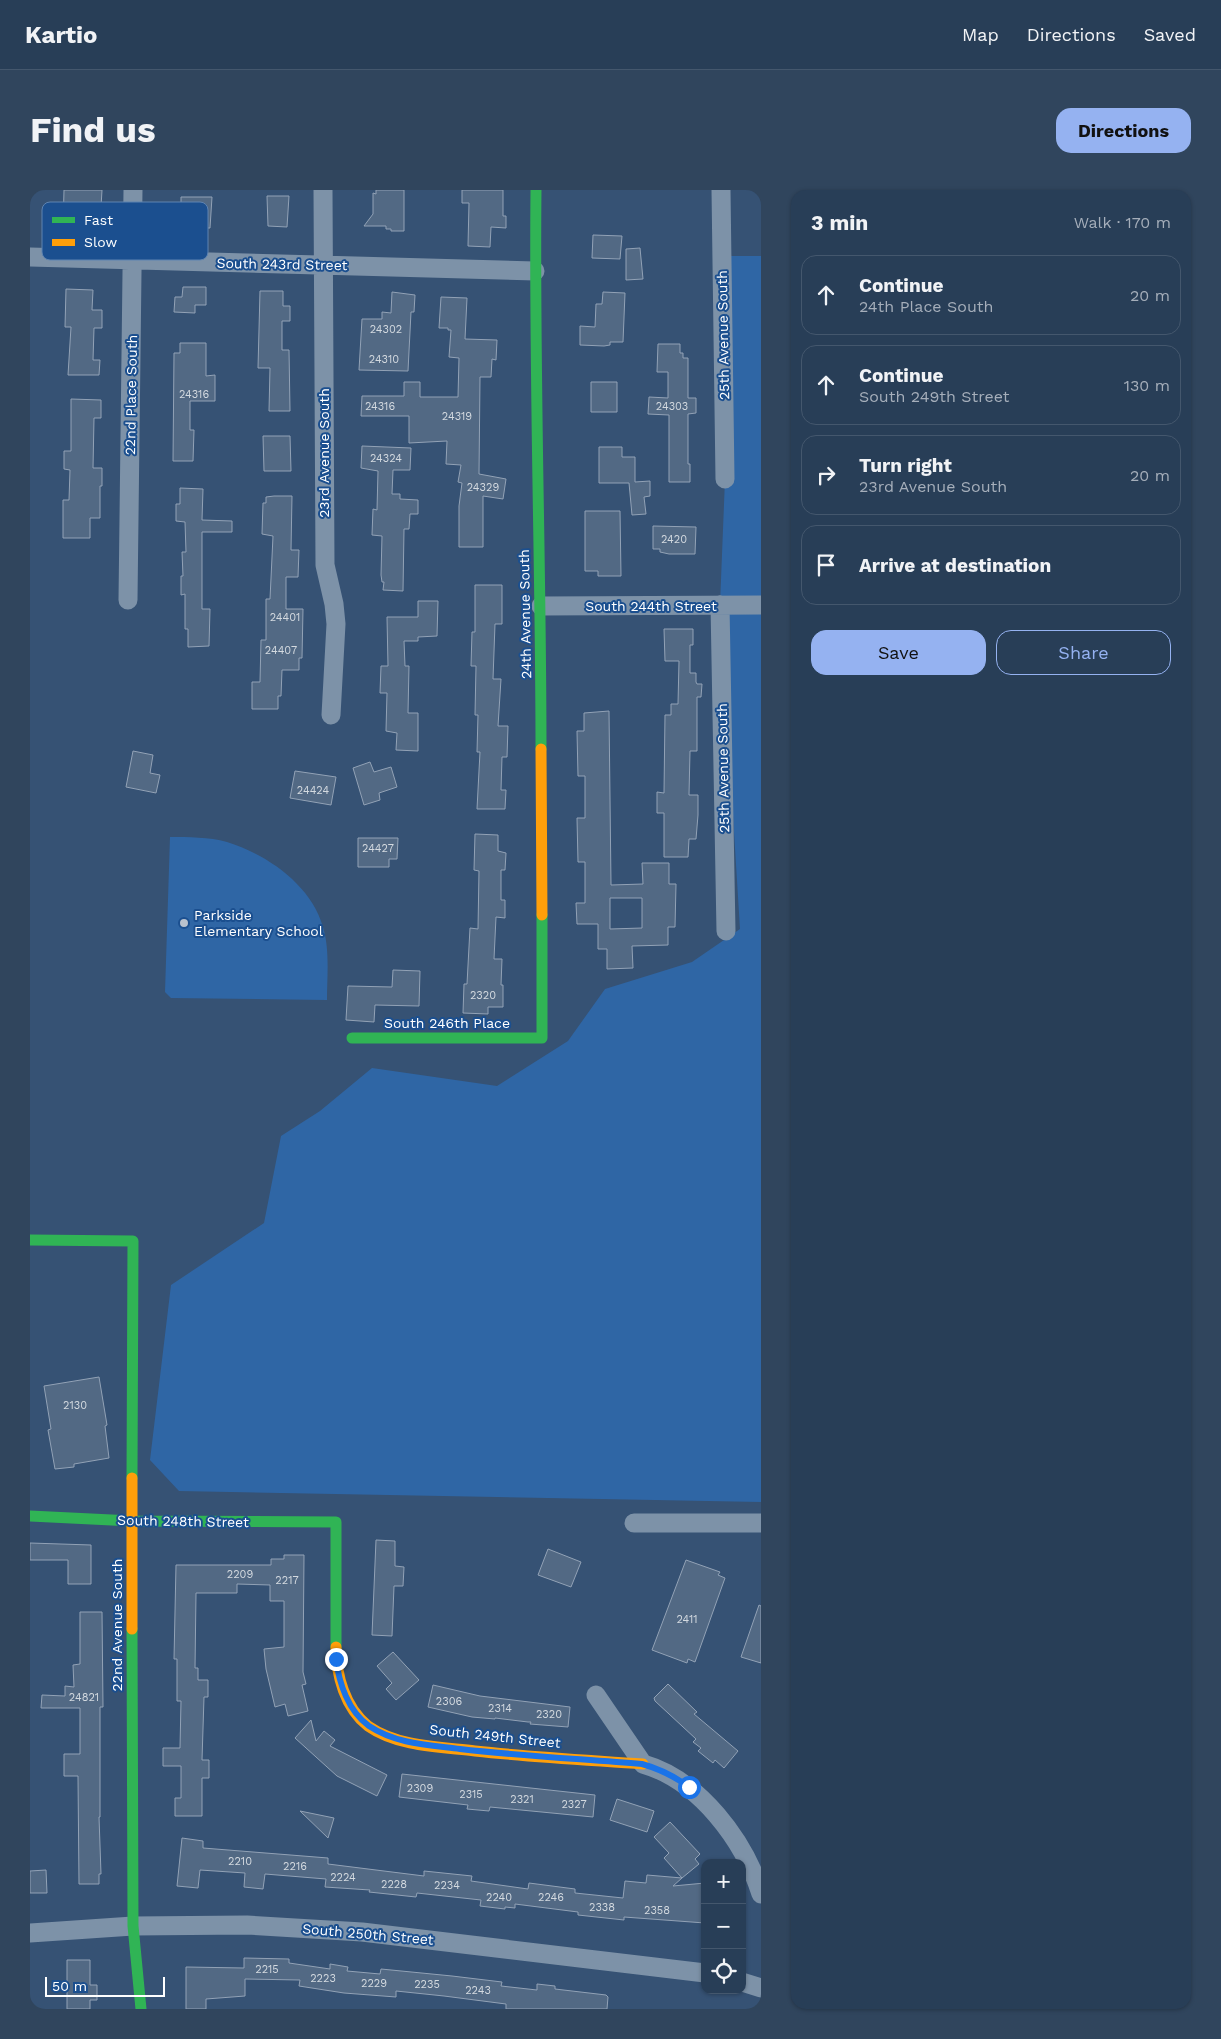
<!DOCTYPE html>
<meta charset="utf-8">
<style>
body{margin:0;font-family:"Work Sans",sans-serif;background:#30455d;color:#f1f3f6}
.controls{position:absolute;right:15px;bottom:15px;display:grid;overflow:hidden;border-radius:10px;box-shadow:0 1px 4px #0004}
.controls button{width:45px;height:45px;display:grid;place-items:center;padding:0;border:0;border-bottom:1px solid #44576d;background:#283e57;color:#f1f3f6;font:25px sans-serif}
.scale{position:absolute;left:15px;bottom:12px;width:120px;box-sizing:border-box;padding-left:5px;border:2px solid #fff;border-top:0;font-size:14px;line-height:18px;white-space:nowrap;color:#fff;-webkit-text-stroke:4px #1b4f8f;paint-order:stroke}
.stop{position:absolute;width:15px;height:15px;margin:-11px;border:4px solid #1a73e8;border-radius:50%;background:#fff}
.stop.end{background:#1a73e8;border-color:#fff;box-shadow:0 1px 5px #0008}
.list{margin:0;padding:0;list-style:none}
h2{display:flex;justify-content:space-between;align-items:center;height:65px;margin:0;padding:0 20px;font-size:21px}
h2 small{font-size:16px;font-weight:400;color:#a5aeba}
.list li{display:grid;grid-template-columns:32px 1fr auto;gap:15px;align-items:center;box-sizing:border-box;height:80px;margin:0 10px 10px;padding:0 10px;border:1px solid #44576d;border-radius:15px}
.list b{display:block;font-size:19px;white-space:nowrap}
.list p{margin:0;font-size:16px;white-space:nowrap;color:#a5aeba}
.list em{font-size:16px;font-style:normal;color:#a5aeba}
.actions{display:flex;gap:10px;padding:15px 20px}
.actions a{flex:1;padding:11px 0;border:1px solid #95b2f1;border-radius:15px;text-align:center;font-size:18px;color:#95b2f1}
.actions .main{background:#95b2f1;color:#111}
.icon{flex:none;width:28px;height:28px;fill:none;stroke:currentColor;stroke-width:2;stroke-linecap:round;stroke-linejoin:round}
.map{position:relative;flex:none;width:731px;height:1819px;overflow:hidden;border-radius:15px}
header{display:flex;align-items:center;gap:30px;box-sizing:border-box;height:70px;padding:0 25px;background:#283e57;border-bottom:1px solid #44576d}
header strong{font-size:24px}
nav{display:flex;gap:28px;margin-inline-start:auto;font-size:18px}
.intro{display:flex;align-items:center;justify-content:space-between;box-sizing:border-box;height:120px;padding:0 30px}
h1{margin:0;font-size:35px}
.button{padding:12px 22px;border-radius:15px;background:#95b2f1;color:#111;font-size:18px;font-weight:700}
main{display:flex;gap:30px;padding:0 30px}
aside{flex:1;background:#283e57;border-radius:15px;box-shadow:0 1px 4px #0004}
.map>svg:first-child{display:block}
</style>
<header>
<strong>Kartio</strong>
<nav><a>Map</a><a>Directions</a><a>Saved</a></nav>
</header>
<div class="intro"><h1>Find us</h1><a class="button">Directions</a></div>
<main>
<div class="map">
<svg width="731" height="1819" viewBox="0 0 731 1819">
<rect width="100%" height="100%" fill="#365274"/>
<!-- green -->
<path fill="#2f66a5" d="M692,66h39v1246l-582,-11 -29,-31 21,-175 93,-62 17,-87 39,-25 52,-43 125,18 71,-45 37,-52 87,-27 48,-33 -20,-324 5,-126z
M140,647c18,0 39,0 57,5 41,13 84,43 96,85 7,23 4,49 4,73l-156,-2 -6,-6z"/>
<!-- building -->
<path fill="#526984" stroke="#92a2b6" fill-rule="evenodd" d="M34,0h38l-1,17h-5v22l-33,-1z
M346,0h28v41h-13v-2h-5v-3h-22l9,-12v-21l3,1z
M432,0h41v26h3v12l-15,-1 -1,20 -22,-1 1,-43h-7z
M237,6h22l-2,31 -19,-1z
M151,7h31l-2,31h-22v-15h-7z
M563,45l29,1 -2,23 -28,-1z
M610,58l3,31 -17,1v-31z
M153,97h23v18h-11v8l-21,-1 1,-15h7z
M36,99l27,1 -1,20h10v18h-8l-1,32h7l-1,15h-31l3,-48h-6z
M230,101h23v15h7v15h-8v29h7l1,61h-21l1,-43h-12z
M362,102l23,3 -1,17h-3l-3,59 -49,-1 3,-51h20v-7l9,1z
M573,102l22,1 -2,49h-13v3l-6,1 -24,-1v-19l15,1 1,-23h6z
M411,107l26,1 -2,41 32,1 -1,20 -4,-1 -1,18h-11l-1,97 27,5 -3,20 -20,-3v51h-24v-41l3,-23 -4,-1 3,-17 -15,-1 1,-23 -38,2v-27h-48l1,-20h42v-14h16v15h38l1,-39 -10,-1 2,-27h-3v-2h-9z
M150,153h26v33l9,-1v26h-25v29h4l-1,31h-20l1,-108h6z
M628,154h22v9h3v5h5v40h8v15l-8,1v50h2v18h-21v-67l-21,-1 1,-17 19,1v-26h-11z
M561,192h26v30h-26z
M41,209l30,1v18h-7l-1,50h9v18h-2v32h-10v20h-27v-38h6l1,-30 -6,-1v-18h7z
M233,246h27l1,35h-27z
M332,256l49,2 -1,22h-17l-1,24h8v5l18,1v14h-8l-1,15h-5l-1,62 -20,-1 1,-8h-2l-1,-7 1,-39 -10,-1 1,-26 4,1 1,-39 -17,-3z
M569,257h23v10h13v25l15,-1v15l-6,1 2,17 -14,1 -3,-32h-30z
M150,298l23,1 -1,31 30,1v11h-30v77h8l-1,37 -21,1v-18h-3v-35l-4,1v-19h2l-1,-24h4l-1,-30 -9,-1v-17h4z
M244,306h18l-1,54h8l-1,27h-12v32h17l-1,49h-3v12h-17l-1,26h-3v13h-26v-27h8l1,-42h5v-41h4l3,-63 -11,-2 1,-31h3v-6z
M555,321h35l1,65h-23v-5h-13z
M623,336l43,1 -1,27h-26l-9,-2v-3h-7z
M445,395h27v39h-7l-2,55h8l-3,47h10l-1,31h-5l-1,33h5l-1,19h-28l3,-57h-3l1,-37h-3l1,-49h-5l1,-34h3z
M388,411h20l-1,35 -19,1v4h-14l1,25h4l-1,47h10v38l-22,-1 1,-17 -11,-2 1,-38h-7l1,-27h7l-1,-49h31z
M634,439h29v16h-3v28h6v9l1,2h5l-1,13h-4v54h-7l-1,44h9v20l-2,24h-7l-1,18h-24v-44h-7v-21l7,1 1,-78h6v-11h7l1,-43h-14z
M579,521l2,174 32,-1 -1,-21h27v21h7l-1,43h-7v18l-36,1 1,22 -26,1v-20h-9v-25h-21l-1,-21h9v-41h-7l-1,-44h8v-42h-7l-1,-45h7v-18zM580,708h32v30l-32,1z
M103,561l20,4 -3,18 10,2 -4,18 -30,-6z
M340,572l4,10 17,-5 6,20 -18,6 1,7 -16,5 -11,-37z
M265,581l41,6 -5,28 -41,-7z
M445,644l23,1v16l8,2 -1,17h-4v30h4v18l-9,-1 -2,42h8l-1,26h2v22h-15v7l-25,-1 1,-29h3l3,-56 8,1 1,-58 -5,-1z
M328,648h40l-1,21h-8v8h-31z
M363,780l27,1 -1,35 -44,-1 -1,17 -28,-2 2,-34 44,1z
M69,1187l8,48 -2,1 4,32 -35,6v3l-19,2 -7,-39 3,-1 -7,-43z
M346,1350l19,1v25l9,1 -1,19h-9l-2,50 -20,-1z
M0,1353l61,2v39h-23v-24h-38z
M518,1359l33,13 -10,25 -33,-12z
M254,1365h20l-1,117 3,12 -4,1 6,26 -20,5 -3,-12 -10,3 -9,-38 -2,-20 20,-2v-46h-14v-16l-33,-1v9h-41l-1,75h3v12h10v17h-4l-2,63h7v18h-7v38h-27v-18h6v-32h-18v-18h17l1,-47h-4v-42h-3l2,-94h95v-6h13z
M656,1370l34,12 -2,3 7,3 -30,84 -7,-3 -1,4 -35,-13z
M729,1415l2,1v57l-20,-6z
M50,1422h22l1,95h-3v110h-1l2,57h-2v10h-20l-1,-108h-14v-22h16v-46h-39l1,-13 23,1v-10l9,1 -1,-22 7,-1z
M363,1462l26,28 -23,20 -10,-11 6,-6 -15,-17z
M638,1494l29,28 -3,2 44,37 -14,17 -9,-8 -2,3 -15,-12 3,-3 -8,-6 3,-3 -41,-38 -1,-3z
M403,1495l47,11 90,11 -2,20 -38,-3 1,-2h-3l-33,-4v1l-23,-2 -44,-10z
M281,1530l5,21 8,-10 11,9 -5,6 57,29 -10,21 -40,-20 -42,-38z
M372,1584l193,21 -2,22 -103,-10 -1,4 -22,-2 1,-4 -69,-8z
M587,1609l37,12 -7,21 -37,-12z
M270,1621l34,7 -6,20z
M640,1632l30,32 -5,5 4,5 -17,14 -18,-20 5,-5 -15,-16z
M152,1648l21,3v7l125,10v6l96,12v-5l48,5 -1,5 57,8 1,-6 46,6v4l48,5 2,-17 21,2 1,-8 35,3 -9,8 32,-3v40l-81,-6v3l-46,-5v-3l-63,-8v4l-10,-1v2l-25,-3 1,-6 -64,-7 -1,4 -47,-5 1,-2 -45,-3 1,-8 -61,-5 -2,15 -19,-2 1,-14 -45,-3 -2,18 -21,-2z
M16,1680l1,23h-17v-22z
M214,1768l45,1v4l41,6v-5l18,3 -1,4 33,3 1,-5 71,7 50,6 -1,4 36,4v-6l18,2v3l51,6 2,2 -1,12h-101v-5l-62,-8 -48,-5v6l-52,-4 -45,-7 1,-6 -55,-1v17l-39,3v10h-20v-42l58,1z
M37,1770h23v25h7v15h-7v9h-23z"/>
<g fill="none" stroke-linecap="round" stroke-linejoin="round">
<!-- street -->
<path stroke="#7d92a8" stroke-width="19" d="M293,0l2,375 9,39 2,20 -5,91
M691,0l4,289
M0,67l505,14
M98,410l5,-410
M690,415l6,326
M511,416l220,-1
M604,1333h127
M566,1505l47,69c56,16 101,76 118,130
M0,1743l103,-7 114,-1 115,7 343,41
M712,1792l19,6"/>
<!-- fast -->
<path stroke="#30b455" stroke-width="11" d="M506,0c-2,186 5,373 5,559
M322,848h190v-123
M0,1050l103,1 -1,237
M0,1326l102,5 204,1v125
M102,1439l1,297 8,83"/>
<!-- slow -->
<path stroke="#ff9f0a" stroke-width="11" d="M511,559l1,166
M102,1288v151
M306,1457c0,28 9,61 32,79 30,21 73,21 107,25 56,6 112,9 168,13"/>
</g>
<g fill="none" stroke-linecap="round" stroke-linejoin="round">
<!-- route -->
<path stroke="#1a73e8" stroke-width="6" d="M306,1469c3,24 12,52 33,67 27,18 60,19 91,23 61,7 122,10 182,15 18,5 32,12 47,23"/>
</g>
<!-- markers -->
<circle fill="#b9c2ce" stroke="#1b4f8f" stroke-width="2" cx="154" cy="733" r="5"/>
<g text-anchor="middle" dominant-baseline="central" stroke-width="4" stroke-linejoin="round" paint-order="stroke">
<!-- number labels -->
<g font-size="11" fill="#d4dae0">
<text x="356" y="139">24302</text>
<text x="354" y="169">24310</text>
<text x="164" y="204">24316</text>
<text x="350" y="216">24316</text>
<text x="642" y="216">24303</text>
<text x="427" y="226">24319</text>
<text x="356" y="268">24324</text>
<text x="453" y="297">24329</text>
<text x="644" y="349">2420</text>
<text x="255" y="427">24401</text>
<text x="251" y="460">24407</text>
<text x="283" y="600">24424</text>
<text x="348" y="658">24427</text>
<text x="453" y="805">2320</text>
<text x="45" y="1215">2130</text>
<text x="210" y="1384">2209</text>
<text x="257" y="1390">2217</text>
<text x="657" y="1429">2411</text>
<text x="54" y="1507">24821</text>
<text x="419" y="1511">2306</text>
<text x="470" y="1518">2314</text>
<text x="519" y="1524">2320</text>
<text x="390" y="1598">2309</text>
<text x="441" y="1604">2315</text>
<text x="492" y="1609">2321</text>
<text x="544" y="1614">2327</text>
<text x="210" y="1671">2210</text>
<text x="265" y="1676">2216</text>
<text x="313" y="1687">2224</text>
<text x="364" y="1694">2228</text>
<text x="417" y="1695">2234</text>
<text x="469" y="1707">2240</text>
<text x="521" y="1707">2246</text>
<text x="572" y="1717">2338</text>
<text x="627" y="1720">2358</text>
<text x="237" y="1779">2215</text>
<text x="293" y="1788">2223</text>
<text x="344" y="1793">2229</text>
<text x="397" y="1794">2235</text>
<text x="448" y="1800">2243</text>
</g>
<!-- street labels -->
<g font-size="14" fill="#fff" stroke="#1b4f8f">
<text transform="translate(252 74) rotate(1)">South 243rd Street</text>
<text transform="translate(693 145) rotate(-91)">25th Avenue South</text>
<text transform="translate(101 205) rotate(-89)">22nd Place South</text>
<text transform="translate(294 263) rotate(-90)">23rd Avenue South</text>
<text x="621" y="416">South 244th Street</text>
<text transform="translate(495 424) rotate(-91)">24th Avenue South</text>
<text transform="translate(693 578) rotate(-91)">25th Avenue South</text>
<text x="417" y="833">South 246th Place</text>
<text transform="translate(153 1331) rotate(1)">South 248th Street</text>
<text transform="translate(87 1435) rotate(-90)">22nd Avenue South</text>
<text transform="translate(465 1546) rotate(6)">South 249th Street</text>
<text transform="translate(338 1744) rotate(5)">South 250th Street</text>
</g>
<!-- poi labels -->
<g font-size="14" fill="#fff" stroke="#1b4f8f" text-anchor="start">
<text x="164" y="725">Parkside<tspan x="164" dy="16">Elementary School</tspan></text>
</g>
</g>
<!-- legend -->
<rect x="12" y="12" width="166" height="58" rx="8" fill="#1b4f8f" stroke="#5f84b1" stroke-width="1"/>
<rect x="22" y="27" width="23" height="6" fill="#30b455"/>
<rect x="22" y="49" width="23" height="7" fill="#ff9f0a"/>
<g font-size="14" fill="#fff">
<text x="54" y="35">Fast</text>
<text x="54" y="57">Slow</text>
</g>
</svg>
<div class="controls">
<button>+</button>
<button>−</button>
<button><svg class="icon" aria-label="locate" viewBox="0 0 24 24"><circle cx="12" cy="12" r="6"/><path d="M12 2v4M12 18v4M2 12h4M18 12h4"/></svg></button>
</div>
<div class="scale">50 m</div>
<div class="stop" style="left:659px;top:1597px"></div>
<div class="stop end" style="left:306px;top:1469px"></div>
</div>
<aside>
<h2>3 min<small>Walk · 170 m</small></h2>
<ul class="list">
<li><svg class="icon" aria-label="ahead" viewBox="0 0 24 24"><path d="M12 20V5M6 11l6-6 6 6"/></svg><div><b>Continue</b><p>24th Place South</p></div><em>20 m</em></li>
<li><svg class="icon" aria-label="ahead" viewBox="0 0 24 24"><path d="M12 20V5M6 11l6-6 6 6"/></svg><div><b>Continue</b><p>South 249th Street</p></div><em>130 m</em></li>
<li><svg class="icon" aria-label="right" viewBox="0 0 24 24"><path d="M7 20v-9h11M14 6l5 5-5 5"/></svg><div><b>Turn right</b><p>23rd Avenue South</p></div><em>20 m</em></li>
<li><svg class="icon" aria-label="arrive" viewBox="0 0 24 24"><path d="M6 21V4h12l-3 4 3 4H6"/></svg><div><b>Arrive at destination</b></div></li>
</ul>
<div class="actions"><a class="main">Save</a><a>Share</a></div>
</aside>
</main>
